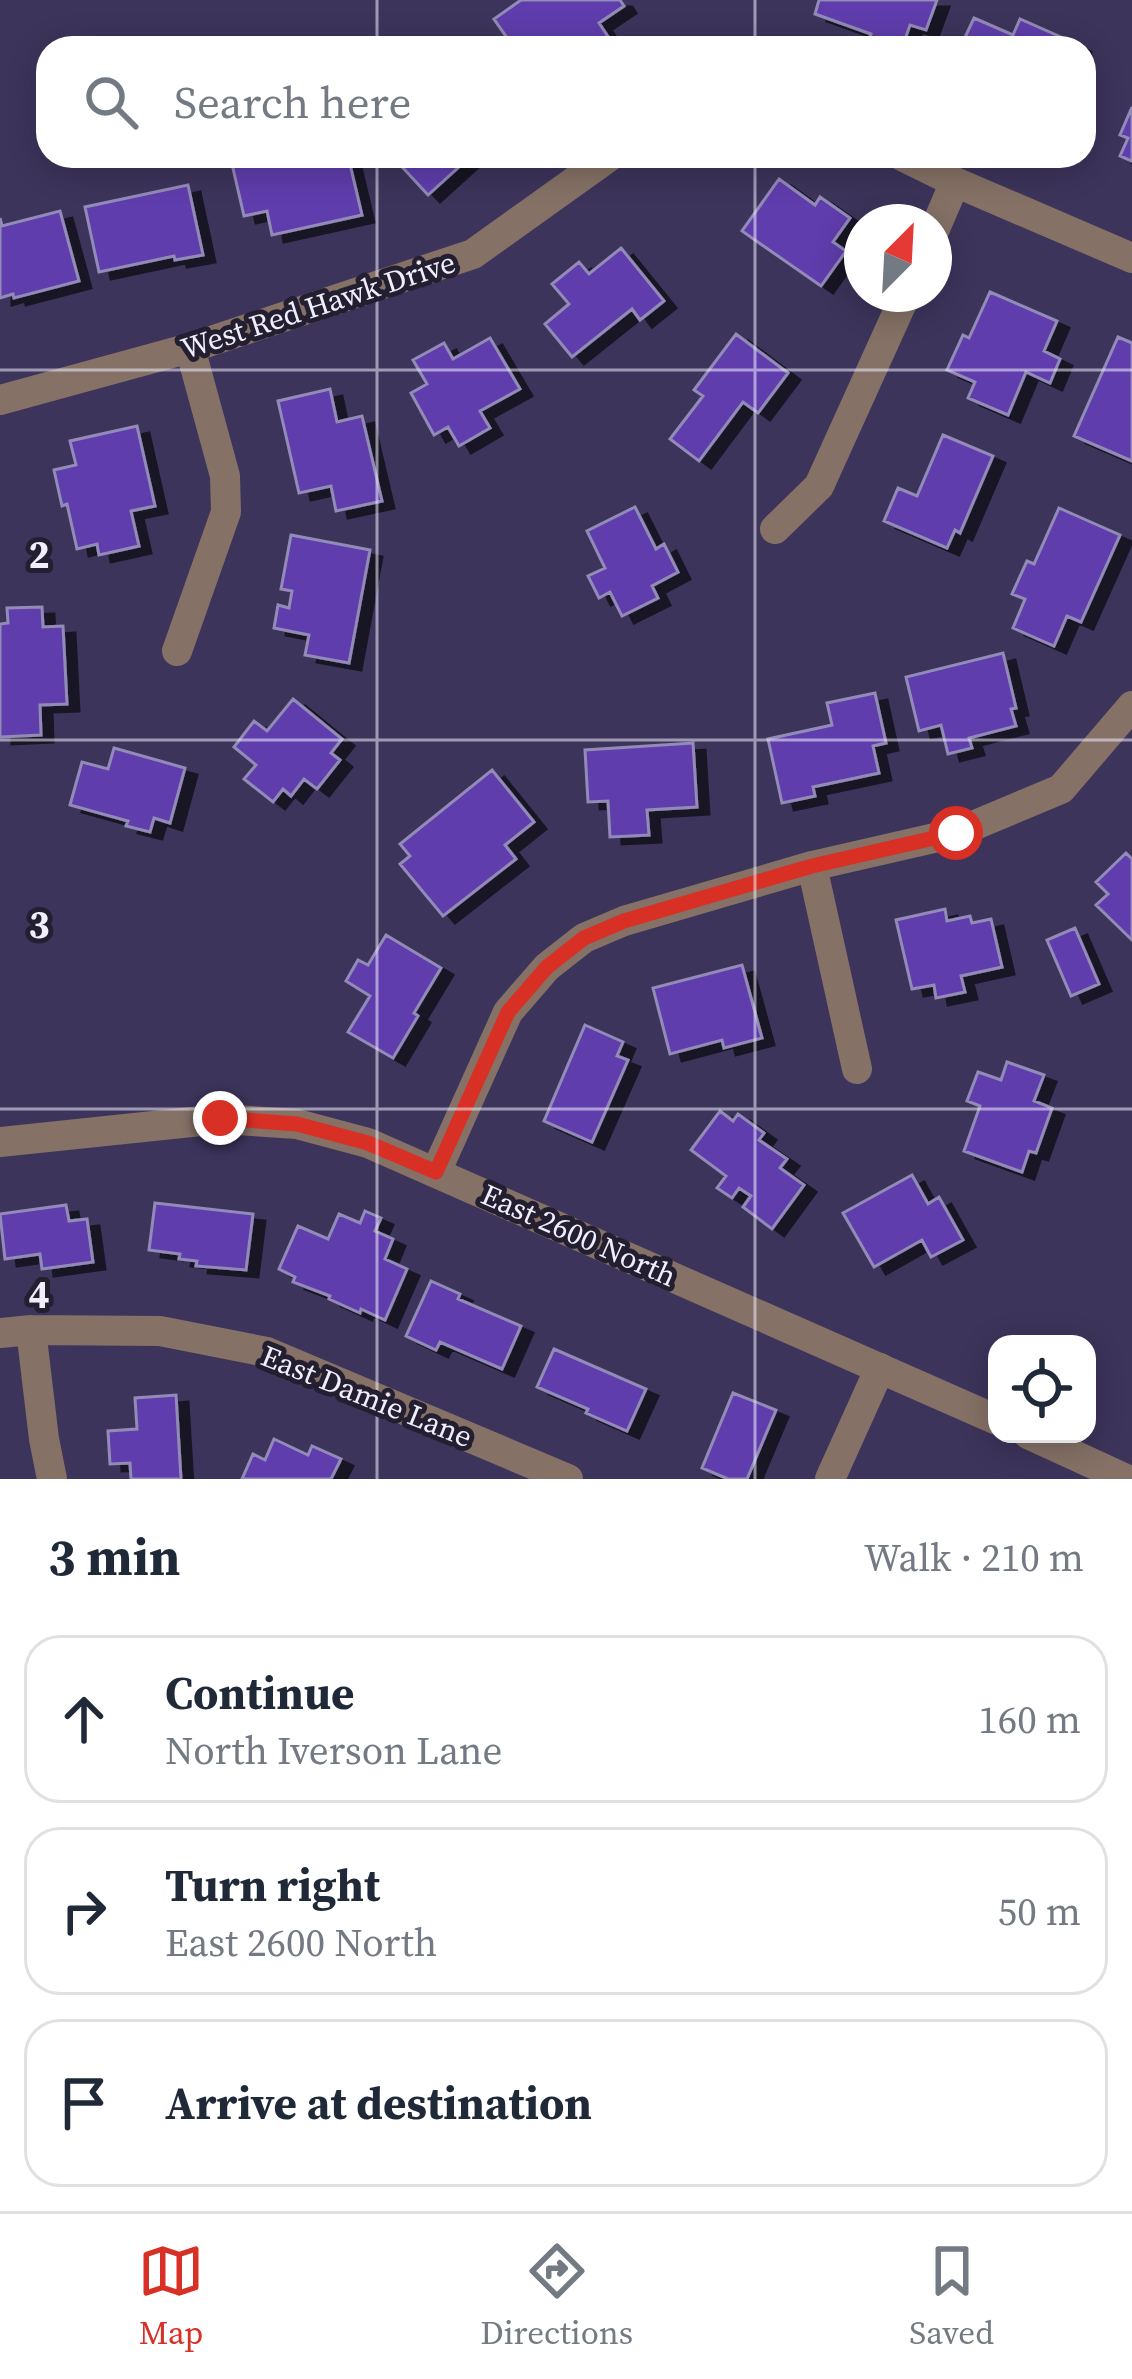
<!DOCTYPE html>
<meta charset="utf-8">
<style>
body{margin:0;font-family:"Source Serif 4",serif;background:#f6f6f7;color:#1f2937}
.controls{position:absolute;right:36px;bottom:36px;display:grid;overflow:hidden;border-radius:24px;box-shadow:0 6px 30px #0003}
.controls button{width:108px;height:108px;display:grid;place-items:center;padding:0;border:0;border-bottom:3px solid #e0e1e3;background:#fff;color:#1f2937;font:60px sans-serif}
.compass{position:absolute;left:844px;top:204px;width:108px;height:108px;border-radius:50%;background:#fff;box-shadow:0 6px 30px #0003;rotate:24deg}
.stop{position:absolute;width:36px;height:36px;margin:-27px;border:9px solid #d93025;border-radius:50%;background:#fff}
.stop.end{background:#d93025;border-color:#fff;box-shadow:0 3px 12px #0008}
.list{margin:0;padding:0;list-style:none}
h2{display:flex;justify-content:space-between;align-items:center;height:156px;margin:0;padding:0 48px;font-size:51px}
h2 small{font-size:39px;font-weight:400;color:#747a83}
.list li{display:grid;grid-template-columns:78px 1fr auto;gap:36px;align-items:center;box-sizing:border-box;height:168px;margin:0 24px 24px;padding:0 24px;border:3px solid #e0e1e3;border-radius:36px}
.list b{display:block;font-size:45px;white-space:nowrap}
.list p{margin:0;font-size:39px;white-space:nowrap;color:#747a83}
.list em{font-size:39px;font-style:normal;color:#747a83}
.icon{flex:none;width:66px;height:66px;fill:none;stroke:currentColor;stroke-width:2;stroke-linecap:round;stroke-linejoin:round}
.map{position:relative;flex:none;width:1132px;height:1479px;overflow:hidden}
.search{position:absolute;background:#fff;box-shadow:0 6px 30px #0003;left:36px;right:36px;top:36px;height:132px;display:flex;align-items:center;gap:30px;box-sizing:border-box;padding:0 42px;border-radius:36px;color:#747a83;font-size:45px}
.sheet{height:732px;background:#fff}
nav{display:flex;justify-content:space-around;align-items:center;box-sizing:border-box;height:168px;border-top:3px solid #e0e1e3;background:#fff;font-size:33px;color:#747a83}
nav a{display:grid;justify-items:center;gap:6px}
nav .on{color:#d93025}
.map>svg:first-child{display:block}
</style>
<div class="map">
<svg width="1132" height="1479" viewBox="0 0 1132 1479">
<defs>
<filter id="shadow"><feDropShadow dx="12" dy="7" stdDeviation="0" flood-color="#0009"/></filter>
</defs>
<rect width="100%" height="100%" fill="#3d345b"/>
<!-- building -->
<path fill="#5f3cac" stroke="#928ab7" stroke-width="3" filter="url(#shadow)" d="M521,0h99l4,6 -25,17 14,21 -6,4h-40l-2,-3 -5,3h-46l-20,-29z
M819,0h118l-11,30 -16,-5 -8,23h-15l-19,-6 3,-8 -56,-20z
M974,18l39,17 7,-16 59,26 -1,3h-118z
M1132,107v54l-12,-5 8,-18 -8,-3z
M253,156h95l14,59 -90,20 -5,-24 -23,5 -12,-52 22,-4z
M392,156h79l-43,39z
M779,179l36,26 5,-8 30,21 -17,24 13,9 -25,35 -79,-55z
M188,185l15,70 -28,5 -1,-4 -75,16 -14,-65z
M60,211l19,70 -65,17 -1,-4 -13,4v-80l2,8z
M621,248l43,53 -24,19 -8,-11 -60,48 -27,-33 24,-20 -17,-20 27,-22 10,12z
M990,292l67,29 -13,30 16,8 -10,24 -24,-11 -18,43 -40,-17 7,-16 -28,-12 16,-35 6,3z
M736,334l52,39 -30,40 -15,-11 -44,59 -29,-22 33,-43 -9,-6z
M1118,337l14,6v118l-58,-25z
M490,338l30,51 -40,22 10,17 -31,18 -11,-19 -14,8 -23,-42 16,-9 -14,-24 31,-17 9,16z
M330,389l7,33 25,-6 20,85 -46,10 -5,-25 -32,7 -21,-92z
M137,426l18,80 -24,5 8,35 -40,9 -2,-11 -20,5 -10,-45 -5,2 -8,-36 22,-5 -6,-24z
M943,435l50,21 -33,77 -5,-3 -8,18 -63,-27 14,-33 19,8z
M635,507l21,42 8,-5 14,28 -26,14 6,12 -36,18 -12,-24 -11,6 -11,-22 17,-8 -18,-37z
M1059,508l61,27 -39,87 -14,-6 -13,30 -41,-18 12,-29 -13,-5 15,-33 7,3z
M291,535l79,15 -21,113 -44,-8 4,-20 -35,-7 4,-23 11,3 3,-17 -11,-2z
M42,607l1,20 20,-1 4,78 -27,1 1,30 -41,2v-113l8,-1 -1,-15z
M1003,653l13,55 -5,1 5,17 -47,12 3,10 -24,6 -7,-29 -22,6 -13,-54z
M875,693l11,50 -13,3 6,27 -66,14 2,9 -33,7 -14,-64 64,-14 -5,-22z
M293,699l49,40 -11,14 9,7 -23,29 -13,-10 -13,17 -8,-7 -10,13 -29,-23 12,-14 -22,-18 20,-26 13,10z
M693,743l4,64 -50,3 2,25 -39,2 -2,-36 -20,1 -3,-52z
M114,748l71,20 -15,55 -16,-5 -4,14 -24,-6 2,-5 -58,-16 12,-43 26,7z
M492,770l42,52 -29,23 11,14 -73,57 -43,-52 10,-8 -10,-12z
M1126,853l6,6v81l-36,-35 12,-11 -12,-12z
M945,909l2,12 23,-5 2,7 19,-4 11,48 -41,9 4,16 -29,6 -2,-13 -22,4 -16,-69z
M1075,928l24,56 -28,12 -24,-56z
M386,935l55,33 -27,45 4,3 -25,42 -45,-26 22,-36 -24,-15 12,-21 10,5z
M742,965l20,73 -38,10 -2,-8 -52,14 -17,-66z
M585,1025l38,17 -6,14 11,4 -36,82 -48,-21z
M1007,1062l37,13 -10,26 18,7 -16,45 -7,-2 -7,21 -58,-21 16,-45 -13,-5 11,-29 23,8z
M720,1111l13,10 5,-7 26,19 -5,7 28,19 -7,9 24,17 -32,44 -29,-22 8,-11 -12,-8 -7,10 -15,-10 9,-12 -35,-26z
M912,1175l16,29 11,-7 24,43 -32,17 -9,-17 -48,27 -31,-54z
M155,1203l98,11 -7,56 -50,-4 1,-5 -18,-2 1,-5 -31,-4z
M66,1205l3,16 18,-2 6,43 -51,7 -2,-15 -35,5 -5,-45z
M365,1211l16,7 -6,13 18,8 -8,20 22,10 -22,51 -24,-11 -1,4 -31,-14 1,-3 -37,-14 2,-5 -16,-8 19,-43 30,13 11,-25 21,9z
M431,1281l29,13 -2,5 63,27 -19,43 -62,-27 -4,8 -30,-14z
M554,1349l92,40 -19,42 -41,-18 2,-4 -51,-22z
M733,1393l43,17 -29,69h-19l-26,-11z
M176,1395l5,84h-50l-1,-16 -20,1 -2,-33 29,-2 -2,-31z
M274,1439l34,16 4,-9 29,13 -10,20h-89l11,-25 12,6z"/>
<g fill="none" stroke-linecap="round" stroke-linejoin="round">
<!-- minor -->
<path stroke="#857166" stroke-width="30" d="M902,156l53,26 177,76
M934,231l21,-49
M0,400l190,-52 283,-94 137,-98
M775,529l44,-43 87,-192
M177,651l49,-139 -1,-36 -35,-128
M812,866l45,203
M436,1172l72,-160 39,-45 37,-29 40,-17 188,-55 144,-33 105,-44 71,-83
M31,1330l13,109 8,40
M0,1333l31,-3 129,1 107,21 301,127
M830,1479l50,-111"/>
<!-- tertiary -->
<path stroke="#857166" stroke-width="30" d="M0,1142l220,-23 77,5 71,19 629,277
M1028,1434l98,45"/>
</g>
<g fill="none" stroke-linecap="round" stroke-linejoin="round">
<!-- route -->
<path stroke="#d93025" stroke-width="15" d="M220,1118l77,6 71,19 68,29 72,-160 39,-45 37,-29 40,-17 188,-55 144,-33"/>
</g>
<!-- grid -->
<path fill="none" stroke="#f0eefd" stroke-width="3" stroke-opacity="0.55" d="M377,0v48M755,0v48M377,156v1323M755,156v1323M0,370h1132M0,740h1132M0,1109h1132"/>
<g text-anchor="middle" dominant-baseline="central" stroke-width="10" stroke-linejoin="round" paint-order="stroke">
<!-- street labels -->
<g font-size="30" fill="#f0eefd" stroke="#231f31">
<text transform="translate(318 305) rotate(-18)">West Red Hawk Drive</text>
<text transform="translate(579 1235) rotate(24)">East 2600 North</text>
<text transform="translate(367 1396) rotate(22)">East Damie Lane</text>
</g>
</g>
<g font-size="39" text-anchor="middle" font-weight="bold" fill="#f0eefd" stroke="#231f31" stroke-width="10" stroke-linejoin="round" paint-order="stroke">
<text x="39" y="568">2</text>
<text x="39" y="938">3</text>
<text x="39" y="1308">4</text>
</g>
</svg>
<div class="controls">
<button><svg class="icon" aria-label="locate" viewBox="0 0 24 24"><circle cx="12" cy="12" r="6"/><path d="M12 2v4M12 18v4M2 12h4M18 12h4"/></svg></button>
</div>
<svg class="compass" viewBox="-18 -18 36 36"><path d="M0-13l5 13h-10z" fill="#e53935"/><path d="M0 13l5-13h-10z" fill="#747a83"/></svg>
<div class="stop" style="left:956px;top:833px"></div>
<div class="stop end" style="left:220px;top:1118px"></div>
<div class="search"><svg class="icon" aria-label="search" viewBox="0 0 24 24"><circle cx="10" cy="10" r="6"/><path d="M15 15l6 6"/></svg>Search here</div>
</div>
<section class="sheet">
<h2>3 min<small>Walk · 210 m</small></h2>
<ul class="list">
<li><svg class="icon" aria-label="ahead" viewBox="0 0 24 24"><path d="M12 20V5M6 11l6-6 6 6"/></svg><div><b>Continue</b><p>North Iverson Lane</p></div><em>160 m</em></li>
<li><svg class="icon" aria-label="right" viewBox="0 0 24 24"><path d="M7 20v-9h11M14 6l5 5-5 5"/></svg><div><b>Turn right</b><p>East 2600 North</p></div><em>50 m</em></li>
<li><svg class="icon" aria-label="arrive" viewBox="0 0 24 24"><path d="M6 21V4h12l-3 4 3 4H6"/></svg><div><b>Arrive at destination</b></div></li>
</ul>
</section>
<nav>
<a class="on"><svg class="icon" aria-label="map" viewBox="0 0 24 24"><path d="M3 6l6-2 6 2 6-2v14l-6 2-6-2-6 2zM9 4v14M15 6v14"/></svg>Map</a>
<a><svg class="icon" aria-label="directions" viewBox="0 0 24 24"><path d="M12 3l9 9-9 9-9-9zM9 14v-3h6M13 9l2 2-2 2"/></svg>Directions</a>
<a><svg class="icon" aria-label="saved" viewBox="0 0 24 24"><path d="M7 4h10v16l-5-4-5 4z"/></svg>Saved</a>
</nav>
